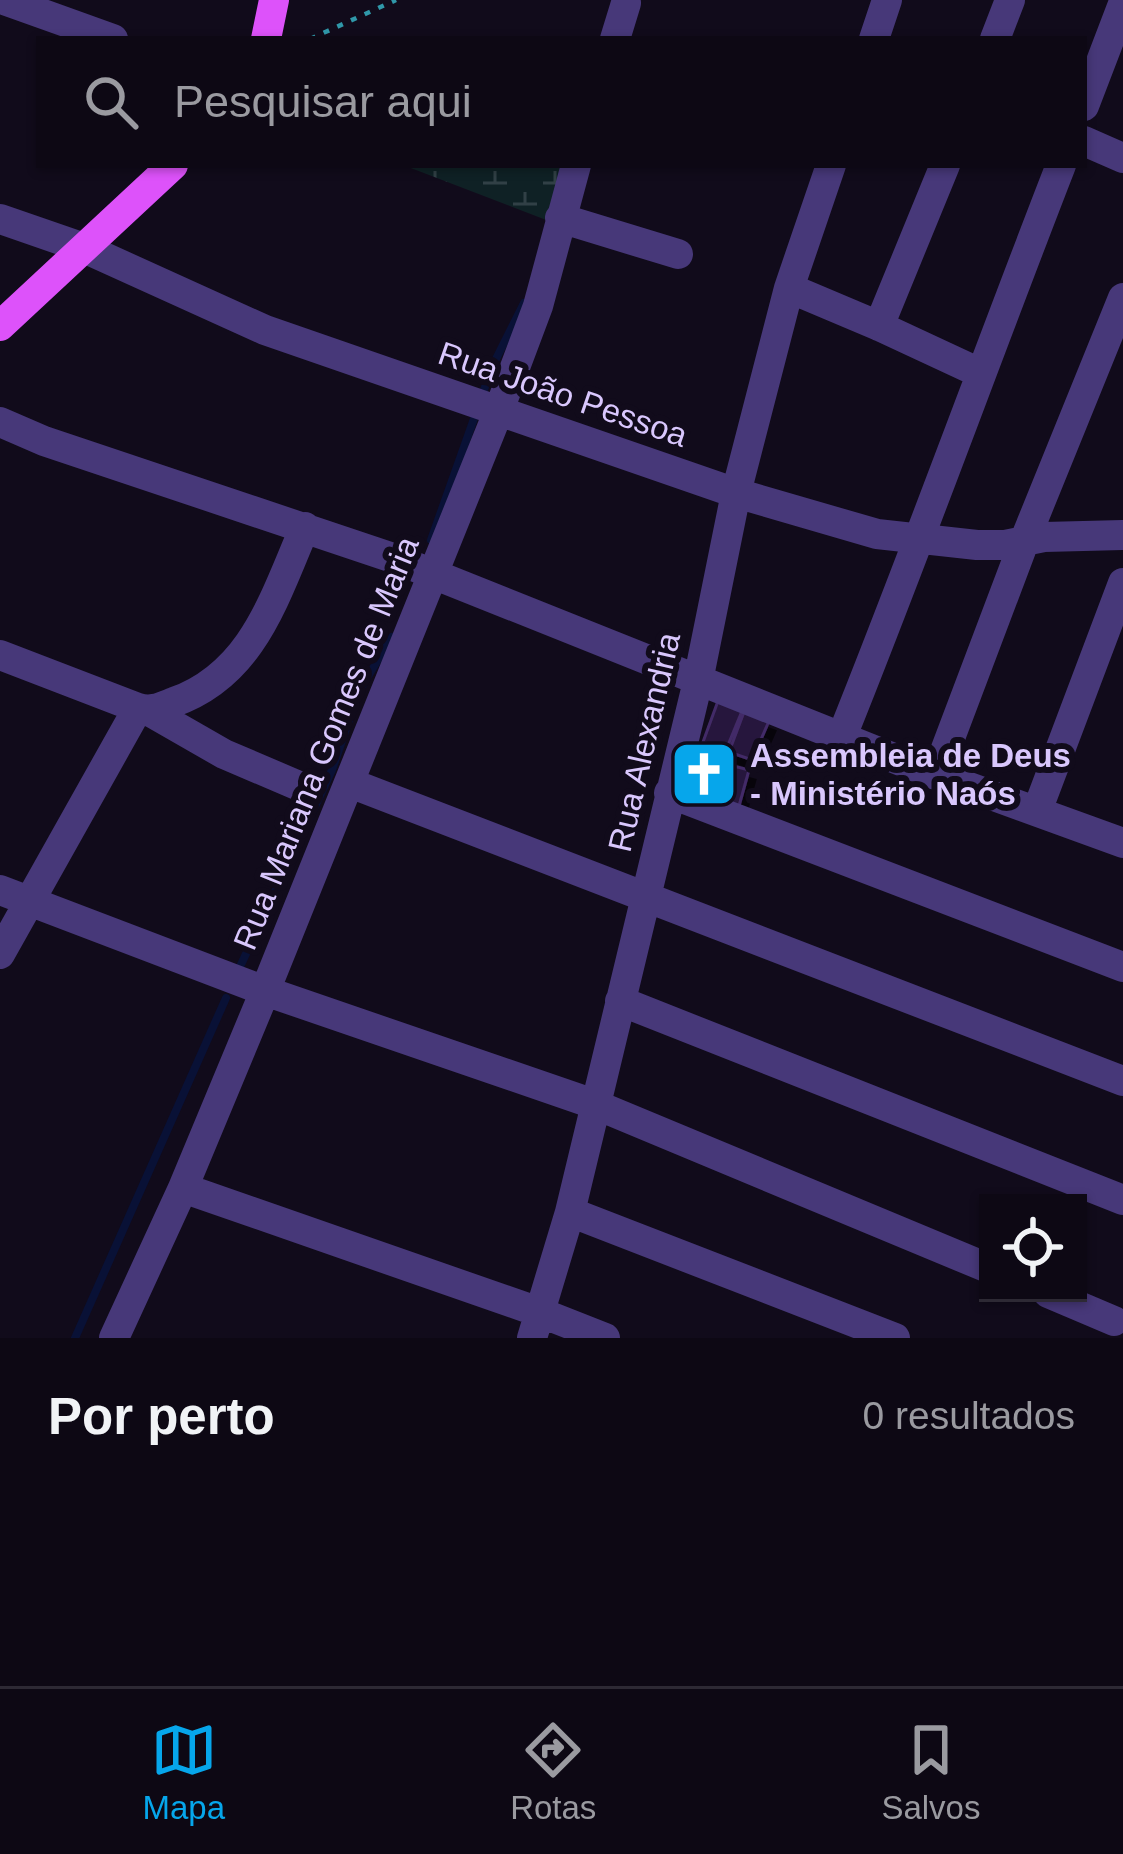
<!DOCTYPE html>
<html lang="pt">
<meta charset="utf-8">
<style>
body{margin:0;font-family:Arial,sans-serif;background:#16111d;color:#f1f3f6}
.controls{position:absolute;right:36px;bottom:36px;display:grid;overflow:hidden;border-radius:0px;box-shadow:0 3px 9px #0004}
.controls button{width:108px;height:108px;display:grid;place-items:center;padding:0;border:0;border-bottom:3px solid #2d2934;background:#0d0814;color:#f1f3f6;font:60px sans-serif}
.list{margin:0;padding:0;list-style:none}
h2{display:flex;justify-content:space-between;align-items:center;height:156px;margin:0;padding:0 48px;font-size:51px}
h2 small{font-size:39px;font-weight:400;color:#9a9aa0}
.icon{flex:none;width:66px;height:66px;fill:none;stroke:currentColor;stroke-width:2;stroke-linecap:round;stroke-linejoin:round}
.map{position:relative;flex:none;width:1123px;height:1338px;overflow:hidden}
.search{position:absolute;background:#0d0814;box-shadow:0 3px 9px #0004;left:36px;right:36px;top:36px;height:132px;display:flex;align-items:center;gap:30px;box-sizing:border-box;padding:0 42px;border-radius:0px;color:#9a9aa0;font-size:45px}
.sheet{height:348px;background:#0d0814}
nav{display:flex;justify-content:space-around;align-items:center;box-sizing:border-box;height:168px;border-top:3px solid #2d2934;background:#0d0814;font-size:33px;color:#9a9aa0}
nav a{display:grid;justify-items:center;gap:6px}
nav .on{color:#06a6eb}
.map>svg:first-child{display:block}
</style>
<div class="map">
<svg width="1123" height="1338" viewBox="0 0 1123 1338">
<defs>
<pattern id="wetland-marsh" width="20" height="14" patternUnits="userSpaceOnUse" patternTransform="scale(3)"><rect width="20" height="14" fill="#0f2125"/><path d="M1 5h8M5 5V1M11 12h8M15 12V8" fill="none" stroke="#314046"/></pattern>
<filter id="shadow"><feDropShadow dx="6" dy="10" stdDeviation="0" flood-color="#0009"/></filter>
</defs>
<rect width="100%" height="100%" fill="#110b1b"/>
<!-- wetland -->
<path fill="url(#wetland-marsh)" d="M403,165h167l-16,58z"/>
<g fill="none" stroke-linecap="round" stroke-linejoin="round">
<!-- stream -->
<path stroke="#091136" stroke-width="8" d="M481,398l12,-33 31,-62
M431,540l45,-127
M238,971l94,-201 27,-79 33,-54
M75,1338l151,-340"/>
</g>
<!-- building -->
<path fill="#27183c" stroke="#432b67" stroke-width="3" filter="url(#shadow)" d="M718,701l24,10 -16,39 -23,-8z
M744,712l25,9 -17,39 -23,-8z
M692,751l31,9 -12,36 -27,-9z
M726,764l23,6 -10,36 -23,-8z"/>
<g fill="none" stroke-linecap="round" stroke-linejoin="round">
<!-- path -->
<path stroke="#3098a9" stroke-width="4.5" stroke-dasharray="6 9" stroke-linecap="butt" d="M310,39l86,-39"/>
<!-- minor -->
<path stroke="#473879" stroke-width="30" d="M4,0l109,39
M615,39l11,-36
M874,39l13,-39
M995,39l15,-39
M1084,106l39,-102
M1084,141l39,17
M560,218l118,36
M0,219l84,29 181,82 471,163 141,41 100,11h28l39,-8 79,-2
M789,288l90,38 101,47
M879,326l66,-161
M0,422l44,19 349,117 543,217 187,68
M0,655l138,53
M149,711l75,43 75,32
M842,736c76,-189 145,-381 219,-571
M936,775l88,-233 99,-244
M350,783l773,298
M669,793l454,174
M1037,811l86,-228
M0,890l265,101 329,113 394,164
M0,954l138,-246c14,4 23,-1 36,-6 79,-28 100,-104 131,-175
M620,1001l503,199
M183,1188l356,124 66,26
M570,1212l325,126
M1048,1293l66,28
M114,1338l69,-150 82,-197 234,-581 39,-104 38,-141
M532,1338l38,-126 128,-531 38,-188 53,-205 42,-123"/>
<!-- major -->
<path stroke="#dd52fa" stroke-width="30" d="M266,39l8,-39
M0,326l173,-161"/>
</g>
<!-- icons -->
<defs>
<symbol id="church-square" viewBox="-11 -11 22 22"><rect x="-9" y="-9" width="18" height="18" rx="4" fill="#06a6eb" stroke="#110b1b"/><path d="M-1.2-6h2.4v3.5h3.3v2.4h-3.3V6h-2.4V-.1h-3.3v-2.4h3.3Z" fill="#fff"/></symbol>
</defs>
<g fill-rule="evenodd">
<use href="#church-square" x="666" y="736" width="76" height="76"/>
</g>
<g text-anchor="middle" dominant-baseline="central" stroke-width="12" stroke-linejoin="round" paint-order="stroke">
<!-- street labels -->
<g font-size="33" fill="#d9c7fd" stroke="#110b1b">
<text transform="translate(563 394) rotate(19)">Rua João Pessoa</text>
<text transform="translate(644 742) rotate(-77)">Rua Alexandria</text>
<text transform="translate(326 743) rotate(-68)">Rua Mariana Gomes de Maria</text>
</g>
<!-- poi labels -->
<g font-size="33" font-weight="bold" fill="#d9c7fd" stroke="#110b1b" text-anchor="start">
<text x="750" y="755">Assembleia de Deus<tspan x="750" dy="38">- Ministério Naós</tspan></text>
</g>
</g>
</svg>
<div class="controls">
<button><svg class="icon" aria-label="locate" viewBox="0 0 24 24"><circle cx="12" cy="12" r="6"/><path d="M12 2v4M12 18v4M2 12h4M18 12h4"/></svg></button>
</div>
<div class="search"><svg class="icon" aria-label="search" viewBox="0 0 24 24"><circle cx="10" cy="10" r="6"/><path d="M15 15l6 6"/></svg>Pesquisar aqui</div>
</div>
<section class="sheet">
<h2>Por perto<small>0 resultados</small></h2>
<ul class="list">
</ul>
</section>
<nav>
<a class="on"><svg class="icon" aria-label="map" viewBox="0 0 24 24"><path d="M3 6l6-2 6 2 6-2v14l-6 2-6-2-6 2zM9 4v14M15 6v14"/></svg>Mapa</a>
<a><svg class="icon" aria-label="directions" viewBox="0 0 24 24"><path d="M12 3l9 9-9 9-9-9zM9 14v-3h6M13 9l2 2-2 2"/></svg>Rotas</a>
<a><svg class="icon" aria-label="saved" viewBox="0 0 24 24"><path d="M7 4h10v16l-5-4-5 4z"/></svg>Salvos</a>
</nav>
